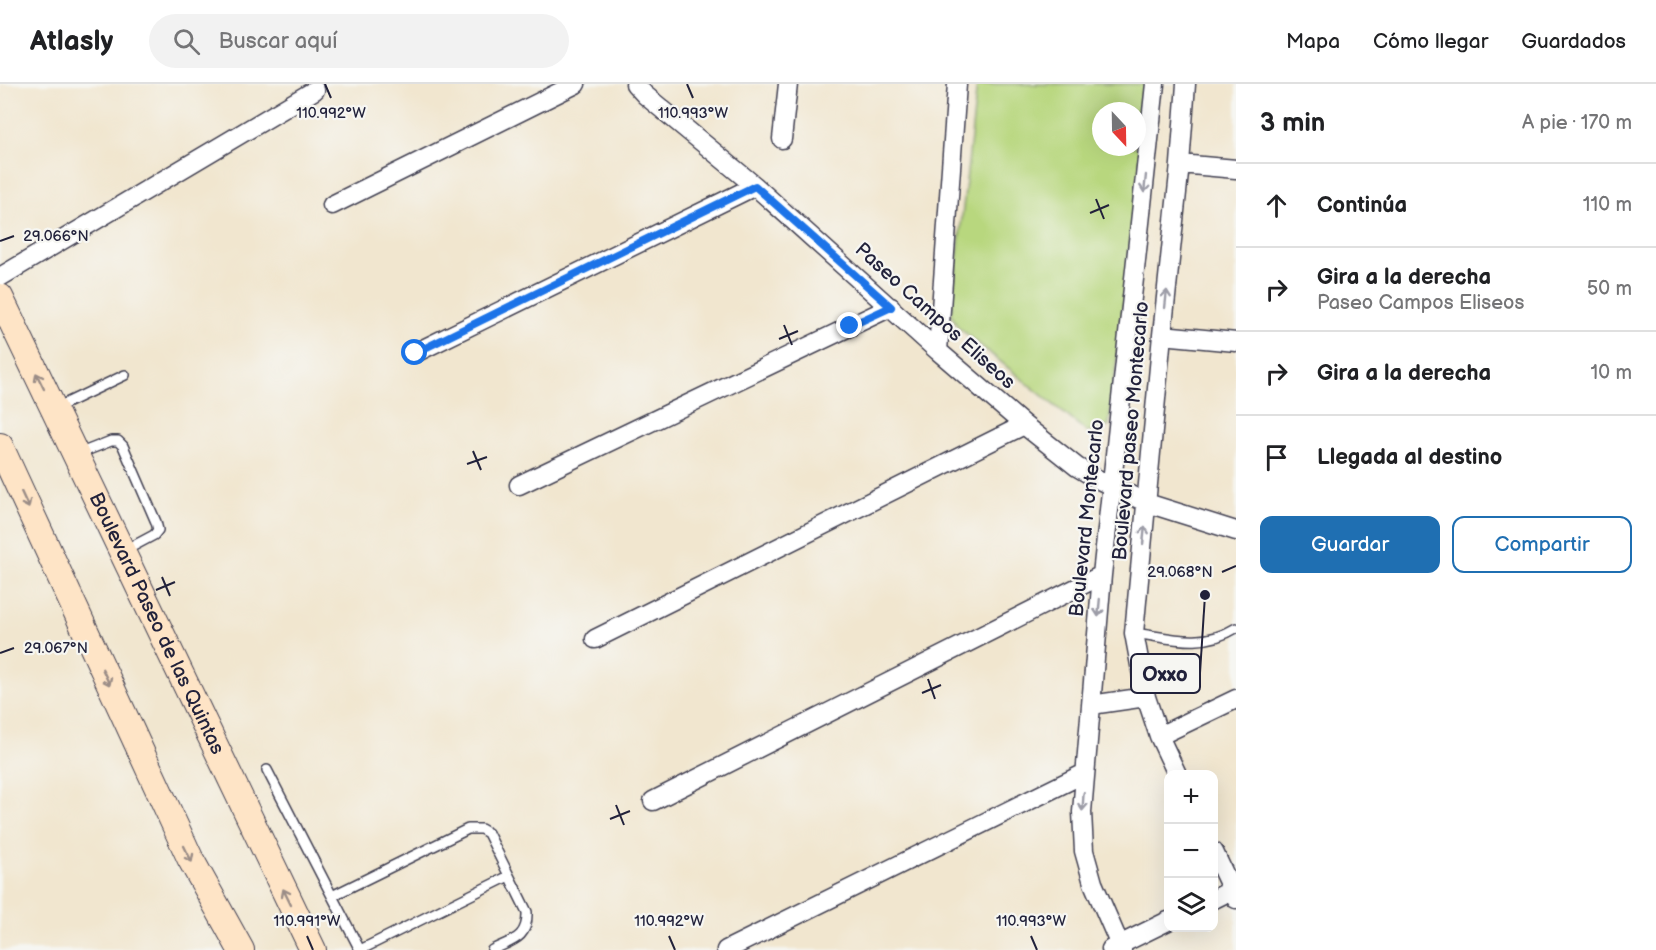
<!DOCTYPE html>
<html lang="es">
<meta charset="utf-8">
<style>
body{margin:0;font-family:"Balsamiq Sans",sans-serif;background:#f2f2f2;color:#202124}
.controls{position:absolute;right:18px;bottom:18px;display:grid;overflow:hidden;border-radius:12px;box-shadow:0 6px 24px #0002}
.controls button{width:54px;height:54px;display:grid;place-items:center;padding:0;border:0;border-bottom:2px solid #e0e0e0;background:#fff;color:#202124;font:30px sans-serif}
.compass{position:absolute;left:1092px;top:18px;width:54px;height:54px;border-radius:50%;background:#fff;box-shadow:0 6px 24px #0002;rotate:158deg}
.stop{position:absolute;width:18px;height:18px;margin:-14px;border:4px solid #1a73e8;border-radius:50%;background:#fff}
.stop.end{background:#1a73e8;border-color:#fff;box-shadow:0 2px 6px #0008}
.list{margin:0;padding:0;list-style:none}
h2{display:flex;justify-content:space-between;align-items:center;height:78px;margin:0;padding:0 24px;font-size:26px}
h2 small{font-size:20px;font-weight:400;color:#757577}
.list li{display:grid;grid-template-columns:39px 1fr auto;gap:18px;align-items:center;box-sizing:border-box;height:84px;padding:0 24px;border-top:2px solid #e0e0e0}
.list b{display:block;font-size:22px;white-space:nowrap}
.list p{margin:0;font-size:20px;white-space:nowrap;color:#757577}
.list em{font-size:20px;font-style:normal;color:#757577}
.actions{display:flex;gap:12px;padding:18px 24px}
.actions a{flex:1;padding:14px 0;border:2px solid #1f6fb2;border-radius:12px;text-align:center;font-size:21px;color:#1f6fb2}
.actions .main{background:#1f6fb2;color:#fff}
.icon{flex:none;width:33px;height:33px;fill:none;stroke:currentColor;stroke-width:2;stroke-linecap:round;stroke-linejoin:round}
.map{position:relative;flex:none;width:1236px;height:866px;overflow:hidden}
header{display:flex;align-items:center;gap:36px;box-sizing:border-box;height:84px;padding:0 30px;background:#fff;border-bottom:2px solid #e0e0e0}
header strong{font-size:28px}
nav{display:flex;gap:33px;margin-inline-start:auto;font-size:21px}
.search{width:420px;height:54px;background:#f2f2f2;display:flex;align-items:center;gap:15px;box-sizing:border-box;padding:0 21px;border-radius:33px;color:#757577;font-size:22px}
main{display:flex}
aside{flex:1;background:#fff}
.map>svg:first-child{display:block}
</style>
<header>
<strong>Atlasly</strong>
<div class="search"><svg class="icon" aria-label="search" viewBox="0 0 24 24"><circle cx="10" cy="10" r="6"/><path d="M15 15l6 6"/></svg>Buscar aquí</div>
<nav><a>Mapa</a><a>Cómo llegar</a><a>Guardados</a></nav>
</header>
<main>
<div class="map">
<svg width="1236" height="866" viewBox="0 0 1236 866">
<rect width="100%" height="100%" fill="#f6f6f2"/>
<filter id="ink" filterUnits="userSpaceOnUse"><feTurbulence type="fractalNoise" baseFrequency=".0167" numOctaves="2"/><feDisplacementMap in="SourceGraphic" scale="12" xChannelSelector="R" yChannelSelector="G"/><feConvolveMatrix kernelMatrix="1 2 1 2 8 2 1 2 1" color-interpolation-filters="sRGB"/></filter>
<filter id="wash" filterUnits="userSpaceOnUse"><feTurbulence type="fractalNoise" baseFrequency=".008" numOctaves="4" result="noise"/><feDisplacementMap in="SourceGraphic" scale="24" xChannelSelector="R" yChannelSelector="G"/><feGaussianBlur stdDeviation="1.35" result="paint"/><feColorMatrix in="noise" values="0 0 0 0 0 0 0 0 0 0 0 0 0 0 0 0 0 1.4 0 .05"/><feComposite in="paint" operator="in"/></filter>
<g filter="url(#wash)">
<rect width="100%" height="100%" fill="#f1e6cf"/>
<!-- green -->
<path fill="#b8d77e" stroke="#6d7c5c" stroke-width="1.5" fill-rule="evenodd" d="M977,0h172l-40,342 -22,6 -129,-105 -7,-13zM1101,27h36v36h-36z"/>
</g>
<g filter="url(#ink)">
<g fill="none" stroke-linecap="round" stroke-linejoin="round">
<defs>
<path id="service" d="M56,324l69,-33
M78,370l33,-13h7l5,5 33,76 2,8 -4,5 -30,16
M1134,549c37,5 68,16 102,-5
M267,686l65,126
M360,866l-28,-54 136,-67h13l7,4 39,79c1,27 -15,28 -35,38
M360,866l149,-74"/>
<path id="minor" d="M635,0l10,11 110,91 183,165 86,74 53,42 22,13 48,23 89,28
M782,55l6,-55
M1180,80l56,5
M332,121l244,-121
M0,193l315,-187
M1162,251l74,7
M938,267l19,-267
M415,269l340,-167
M519,401l372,-178
M595,555l429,-214
M1091,621l55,-8
M1159,652l77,-37
M1177,690l-18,-38 -13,-39 -12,-64 28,-298 18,-171 6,-80
M653,717l449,-226
M1214,768l22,47
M1214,815l22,-11
M1111,865l57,-28
M726,866l359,-177
M1122,866l-29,-67 -9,-32 -2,-39 20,-237 53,-491"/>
<g id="secondary">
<path id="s1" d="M0,213l313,653"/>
<path d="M0,362l190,412 51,92"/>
</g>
</defs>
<!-- service casing -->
<use href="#service" stroke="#413f51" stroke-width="12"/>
<!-- minor casing -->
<use href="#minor" stroke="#413f51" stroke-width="21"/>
<!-- secondary casing -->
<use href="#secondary" stroke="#413f51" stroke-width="28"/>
<!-- service -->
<use href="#service" stroke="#fff" stroke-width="9"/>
<!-- minor -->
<use href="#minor" stroke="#fff" stroke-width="18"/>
<!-- secondary -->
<use href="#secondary" stroke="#fee4c6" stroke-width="26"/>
</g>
<!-- one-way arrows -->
<defs><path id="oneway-shaft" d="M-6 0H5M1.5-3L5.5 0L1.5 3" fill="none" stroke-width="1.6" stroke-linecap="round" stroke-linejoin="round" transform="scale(1.5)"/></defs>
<g stroke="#9c9ca7">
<use href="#oneway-shaft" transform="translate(1145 100) rotate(96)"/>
<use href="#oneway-shaft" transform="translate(1166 215) rotate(-84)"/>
<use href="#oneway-shaft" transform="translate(1144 451) rotate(-84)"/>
<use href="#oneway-shaft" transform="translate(1099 524) rotate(95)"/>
<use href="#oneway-shaft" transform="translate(1083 718) rotate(94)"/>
</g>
<g stroke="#9b8d87">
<use href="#oneway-shaft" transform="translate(40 297) rotate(-116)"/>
<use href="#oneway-shaft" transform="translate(25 416) rotate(65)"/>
<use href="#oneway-shaft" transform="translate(106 593) rotate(65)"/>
<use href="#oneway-shaft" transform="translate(188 770) rotate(64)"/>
<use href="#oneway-shaft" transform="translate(287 813) rotate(-116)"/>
</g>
</g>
<g fill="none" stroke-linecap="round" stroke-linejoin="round" filter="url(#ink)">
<!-- route -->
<path stroke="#1a73e8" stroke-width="8" d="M415,269l340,-167 136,121 -41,19"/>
</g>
<!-- ticks -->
<path fill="none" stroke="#22223b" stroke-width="2" d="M325,0l6,14M687,0l6,14M1096,115l8,20M1090,129l19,-8M0,157l14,-5M784,241l8,20M779,255l19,-8M473,367l8,19M467,380l20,-7M1222,488l14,-6M162,493l8,19M156,506l19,-8M0,569l14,-5M928,595l7,20M922,609l19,-8M616,721l8,20M610,735l20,-8M307,852l6,14M669,852l6,14M1031,852l6,14"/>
<g text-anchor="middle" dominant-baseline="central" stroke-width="4.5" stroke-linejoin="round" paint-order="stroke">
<!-- street labels -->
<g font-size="20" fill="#22223b" stroke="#f6f6f2">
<text transform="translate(935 232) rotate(42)">Paseo Campos Eliseos</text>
<text transform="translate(1131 347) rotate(-85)">Boulevard paseo Montecarlo</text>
<text transform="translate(1087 434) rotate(-84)">Boulevard Montecarlo</text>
<text stroke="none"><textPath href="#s1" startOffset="362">Boulevard Paseo de las Quintas</textPath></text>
</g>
</g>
<g font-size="15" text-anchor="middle" fill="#22223b" stroke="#f6f6f2" stroke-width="4.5" stroke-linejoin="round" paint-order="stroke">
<text x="331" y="34">110.992°W</text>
<text x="693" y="34">110.993°W</text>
<text x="56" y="157">29.066°N</text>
<text x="1180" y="493">29.068°N</text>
<text x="56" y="569">29.067°N</text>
<text x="307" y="842">110.991°W</text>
<text x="669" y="842">110.992°W</text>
<text x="1031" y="842">110.993°W</text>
</g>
<!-- callouts -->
<path fill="none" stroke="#22223b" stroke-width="2" d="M1205 511L1200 589"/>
<circle fill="#22223b" stroke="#f6f6f2" stroke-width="2" cx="1205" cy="511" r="6"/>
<rect fill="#f6f6f2" stroke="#22223b" stroke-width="2" x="1131" y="570" width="69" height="39" rx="6"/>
<g font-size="21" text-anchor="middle" font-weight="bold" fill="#22223b">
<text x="1165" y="597">Oxxo</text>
</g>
</svg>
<div class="controls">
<button>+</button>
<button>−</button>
<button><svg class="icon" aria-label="layers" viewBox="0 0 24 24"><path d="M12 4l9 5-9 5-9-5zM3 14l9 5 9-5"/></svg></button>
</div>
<svg class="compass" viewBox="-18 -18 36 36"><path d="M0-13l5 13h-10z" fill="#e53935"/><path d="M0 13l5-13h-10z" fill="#757577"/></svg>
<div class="stop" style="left:415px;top:269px"></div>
<div class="stop end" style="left:850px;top:242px"></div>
</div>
<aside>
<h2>3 min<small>A pie · 170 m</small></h2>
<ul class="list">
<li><svg class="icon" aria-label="ahead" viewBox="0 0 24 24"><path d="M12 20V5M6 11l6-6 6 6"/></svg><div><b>Continúa</b></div><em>110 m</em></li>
<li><svg class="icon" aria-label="right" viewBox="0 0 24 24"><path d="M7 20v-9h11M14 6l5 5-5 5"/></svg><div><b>Gira a la derecha</b><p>Paseo Campos Eliseos</p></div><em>50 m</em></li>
<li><svg class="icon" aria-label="right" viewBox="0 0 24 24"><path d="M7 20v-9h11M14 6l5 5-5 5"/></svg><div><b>Gira a la derecha</b></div><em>10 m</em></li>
<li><svg class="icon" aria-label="arrive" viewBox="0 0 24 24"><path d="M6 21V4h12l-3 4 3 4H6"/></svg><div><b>Llegada al destino</b></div></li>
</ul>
<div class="actions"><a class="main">Guardar</a><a>Compartir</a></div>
</aside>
</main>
